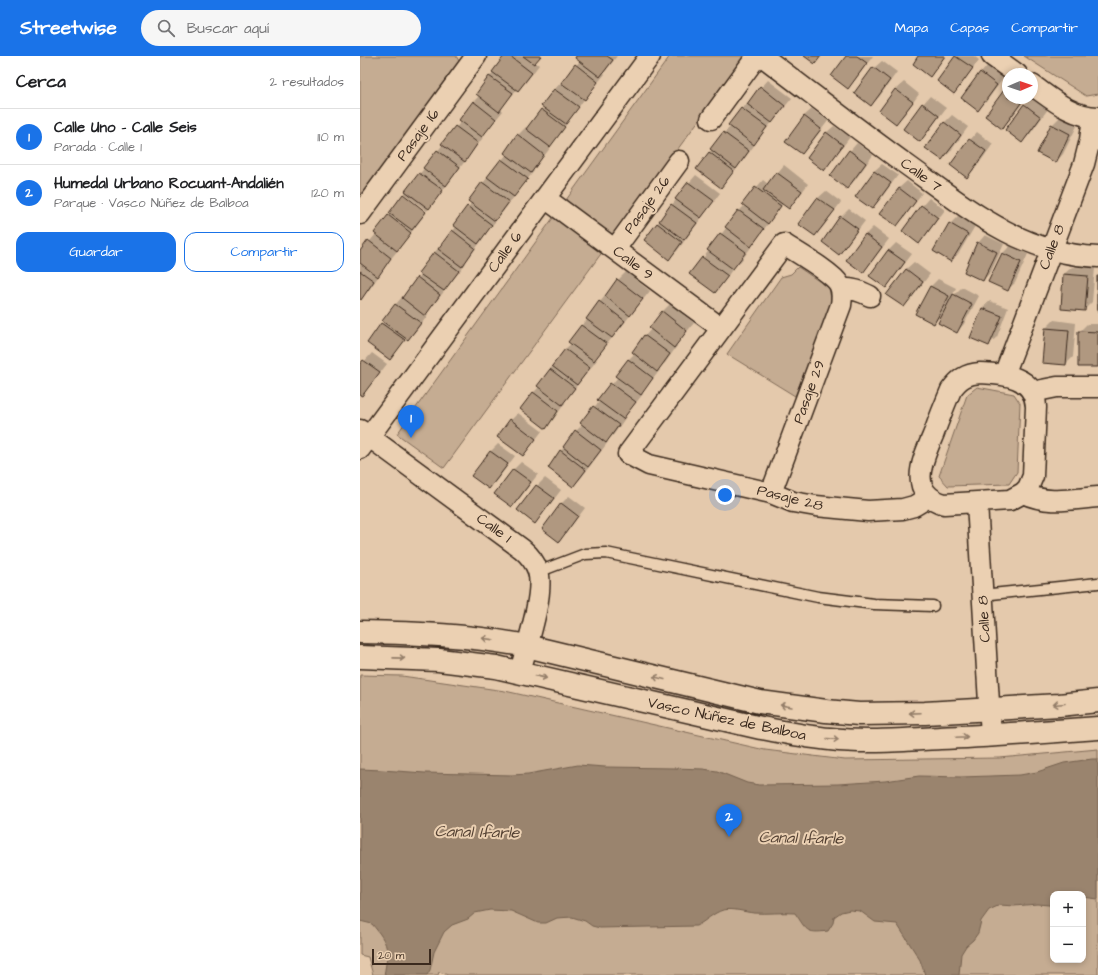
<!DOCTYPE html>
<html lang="es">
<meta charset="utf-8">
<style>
body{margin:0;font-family:"Architects Daughter",sans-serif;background:#f6f6f6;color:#202124}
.controls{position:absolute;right:12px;bottom:12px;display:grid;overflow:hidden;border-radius:8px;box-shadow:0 2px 6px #0003}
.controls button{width:36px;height:36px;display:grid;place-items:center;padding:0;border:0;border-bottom:1px solid #e0e0e0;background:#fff;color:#202124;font:20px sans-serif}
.compass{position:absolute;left:642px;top:12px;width:36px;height:36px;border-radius:50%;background:#fff;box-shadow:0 2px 6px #0003;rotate:88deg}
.scale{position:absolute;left:12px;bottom:10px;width:59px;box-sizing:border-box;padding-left:4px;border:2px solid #3b2a1e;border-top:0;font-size:11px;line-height:14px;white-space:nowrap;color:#3b2a1e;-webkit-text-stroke:3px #ebd0b2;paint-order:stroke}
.you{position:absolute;left:365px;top:439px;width:14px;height:14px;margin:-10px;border:3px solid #fff;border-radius:50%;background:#1a73e8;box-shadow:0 0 0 6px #1a73e833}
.badge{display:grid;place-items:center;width:26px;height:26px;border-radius:50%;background:#1a73e8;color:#fff;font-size:13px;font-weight:700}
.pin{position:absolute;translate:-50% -33px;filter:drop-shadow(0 1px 2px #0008)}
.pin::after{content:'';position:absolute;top:21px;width:14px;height:12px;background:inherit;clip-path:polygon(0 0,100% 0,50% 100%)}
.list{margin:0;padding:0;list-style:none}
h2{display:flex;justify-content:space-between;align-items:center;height:52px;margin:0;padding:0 16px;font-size:17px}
h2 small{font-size:13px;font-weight:400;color:#757577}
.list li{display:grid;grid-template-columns:26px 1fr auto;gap:12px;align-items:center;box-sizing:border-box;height:56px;padding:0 16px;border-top:1px solid #e0e0e0}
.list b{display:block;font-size:15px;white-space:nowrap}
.list p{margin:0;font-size:13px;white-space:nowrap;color:#757577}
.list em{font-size:13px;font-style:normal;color:#757577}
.actions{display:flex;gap:8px;padding:12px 16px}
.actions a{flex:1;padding:9px 0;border:1px solid #1a73e8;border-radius:12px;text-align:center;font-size:14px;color:#1a73e8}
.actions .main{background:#1a73e8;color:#fff}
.icon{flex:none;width:22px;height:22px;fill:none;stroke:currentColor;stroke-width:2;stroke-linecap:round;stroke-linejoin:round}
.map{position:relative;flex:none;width:738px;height:919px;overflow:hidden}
header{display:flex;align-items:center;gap:24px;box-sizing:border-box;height:56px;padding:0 20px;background:#1a73e8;color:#fff}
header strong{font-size:19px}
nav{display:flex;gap:22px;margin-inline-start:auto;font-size:14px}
.search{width:280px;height:36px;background:#f6f6f6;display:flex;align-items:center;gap:10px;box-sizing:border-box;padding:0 14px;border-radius:22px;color:#757577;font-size:15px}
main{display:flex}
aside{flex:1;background:#fff}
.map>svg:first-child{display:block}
</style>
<header>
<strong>Streetwise</strong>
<div class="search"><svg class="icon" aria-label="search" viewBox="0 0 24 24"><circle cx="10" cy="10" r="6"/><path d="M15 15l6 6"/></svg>Buscar aquí</div>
<nav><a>Mapa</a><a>Capas</a><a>Compartir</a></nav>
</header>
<main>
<aside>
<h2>Cerca<small>2 resultados</small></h2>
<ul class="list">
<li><span class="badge">1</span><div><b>Calle Uno - Calle Seis</b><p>Parada · Calle 1</p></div><em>110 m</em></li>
<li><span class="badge">2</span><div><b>Humedal Urbano Rocuant-Andalién</b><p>Parque · Vasco Núñez de Balboa</p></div><em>120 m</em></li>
</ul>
<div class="actions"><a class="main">Guardar</a><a>Compartir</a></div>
</aside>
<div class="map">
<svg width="738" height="919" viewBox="0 0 738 919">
<rect width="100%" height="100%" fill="#e4c9ac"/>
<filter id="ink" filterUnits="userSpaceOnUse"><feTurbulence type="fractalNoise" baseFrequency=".025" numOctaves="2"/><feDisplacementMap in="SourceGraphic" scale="8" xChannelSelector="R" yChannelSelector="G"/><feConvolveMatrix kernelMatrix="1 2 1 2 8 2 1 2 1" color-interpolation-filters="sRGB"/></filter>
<g filter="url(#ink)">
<!-- green -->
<path fill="#c5ac92" stroke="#806b58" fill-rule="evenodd" d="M0,0h96l3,5 -99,137z
M310,0h76l-302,412 -47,-34z
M664,0h74v38l-12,2z
M438,211l31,21 3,16 -37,92 -68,-42 54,-77 10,-3z
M617,331l37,7 6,9 -3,69 -8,12 -61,2 -9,-10 28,-81z
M0,619l42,1 103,15 260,59 80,10 155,-2 98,-9v226h-650l-9,-3 -1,3h-65l-5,-18 -8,-2zM693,838h30v66h-30z"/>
<!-- water -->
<path fill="#9a846e" stroke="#74604e" d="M732,703h6v140l-15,-2v-3h-30v15l-4,-4 -12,-1 -23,2 -14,-1 -11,5 -8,11 -3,12 -5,7 -7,6 -5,8 -2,21h-34l-5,-15 -23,-36 -22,-2 -15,-11 -10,-1 -9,2 -7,5 -1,6 -5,8c-23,3 -21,-1 -33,-18 -14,-1 -27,1 -41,0 -10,-1 -20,-5 -31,-3 -10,3 -17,11 -27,16l-96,2 -8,-2 -7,-5 -13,-4 -15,1 -11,5h-8l-27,-12 -21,-1 -15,3 -7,6 -16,6 -8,7 -10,20 -4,18 -3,5h-43c5,-26 5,-31 -12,-51l-12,-3v-152l22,1 43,3 87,2 16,-1 50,-9 27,2 70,1 28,1 14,2 30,12 12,2 79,-1 47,-3 34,-5 42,1 59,-2 17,-3 27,-9z"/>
<!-- shadow -->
<path fill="#0003" d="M145,0h36l-6,6 4,3 -13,17 -8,8 -1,-1 -16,20 2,2 -19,23 1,1 -58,76 -23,-17 58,-74 11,-18 6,-6 -2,-2z
M218,0h39l-13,17 1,1 -20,24 -28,40 -7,8 1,1 -18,23 1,1 -53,69h1l-17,23h1l-34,44 -6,7 2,1 -12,16 -8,8 -1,-1 -17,21 -22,-16 28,-39 26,-30 12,-21 23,-27 26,-43 24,-29 -2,-1 13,-18 8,-8 2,2 17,-22 -2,-1 12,-17 25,-28z
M487,0h26l-18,24 -7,8z
M560,0h26l-16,19z
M596,0h18l5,4 -18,25 -7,8 -16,-12z
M522,5l15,11 -18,25 -8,8 3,-37z
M628,9l16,12 -18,25 -8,7 3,-36z
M408,24l24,18 -37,45h1l-15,20 -20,24 -24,-18 27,-36 7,-7 -1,-1 12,-16z
M544,26l15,12 -15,21 -8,7 -16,-11 16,-22z
M648,32v10h18l-16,22 -8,8 3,-37z
M570,40l16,12 -19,25 -7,7 3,-36z
M672,42l16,11 -18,25 -8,8 2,-37z
M452,53l16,12 -19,25 -7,7 2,-37z
M592,59l16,12 -18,25 -8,7 -16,-12 19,-25z
M700,61l17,9 -14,28 -7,8 -4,-37z
M474,70l16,11 -19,25 -7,8 2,-37z
M617,76l16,12 -18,25 -8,7 -16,-12 19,-24z
M497,87l16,12 -18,25 -8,8 3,-37z
M522,108l16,11 -19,26 -7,7 2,-37z
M424,109l24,19 -12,16 -7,8 -6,-4 -14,17h1l-29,40 -7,6 -12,17 -7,8 -24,-18 48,-63 6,-6 11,-17 7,-8 5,4z
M336,119l24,18 -43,58 -8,7 -12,-34 32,-41z
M547,125l15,12 -18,25 -8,7 3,-37z
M466,135l15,11 -18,25 -8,8 -15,-12 18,-25z
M43,139l23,18 -22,29 -7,7 1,1 -18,22 1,1 -13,18 -8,8v-46l16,-19z
M569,142l16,12 -19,25 -7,8 3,-37z
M489,153l16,12 -19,25 -7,7 -16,-11 18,-25z
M598,160l17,10 -16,27 -8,8 -1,-37z
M513,171l16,12 -19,25 -7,8 2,-37z
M625,179l19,9 -13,28 -8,8 -5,-37z
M536,187l16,11 -19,25 -7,8 -16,-12 19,-25z
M650,190l18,8 -13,29 -8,7 -5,-36z
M554,206l16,12 -19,25 -7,7 2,-37z
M712,211l23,1 -3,34 -8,8 -20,-36z
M266,216l24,19 -55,68 2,1 -33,42 1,1 -12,17 -8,7 -12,-34 6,-6 -1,-1 27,-37 7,-6 -2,-1 12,-17 6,-6 12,-17 18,-22z
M578,223l18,9 -5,10 11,-11 17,9 -15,28 -7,8 -13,-19 -10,10 -3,-37z
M630,245l18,7 -11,29 -8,7 -18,-7 11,-29z
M310,248l24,19 -18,22 1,1 -12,17 -7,6 2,1 -18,23 1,1 -13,16 -6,6 2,1 -12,17 -7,7 1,1 -27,36 -8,8 -12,-35 15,-20 7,-7 11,-17 6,-6 -1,-1 19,-23 -2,-1 13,-17 6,-6 -2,-1 12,-16 6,-7 11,-17z
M694,264l22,3 -3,34 -7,7 -23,-2 3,-34z
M727,268h11v42l-19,-34z
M12,297l15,11 -18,23 -7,8 -2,-1v-28z
M158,357l24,18 -12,16 -7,8 -12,-35z
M138,388l17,12 -18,24 -8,8 -16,-12 18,-25z
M161,406l17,12 -18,24 -8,8 -16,-12 18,-25z
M185,422l16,12 -19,25 -7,7 -16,-12 18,-24z
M209,440l16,12 -19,25 -7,7 2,-36z"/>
<!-- building -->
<path fill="#b09880" stroke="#3b2a1e" d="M144,0h6l22,17 -14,18 -26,-19z
M163,0h18l-7,8z
M216,0h31l6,4 -13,17 -25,-19z
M444,0h17l-6,8z
M486,0h11l10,7 -19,26 -17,-13z
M558,0h27l-15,21 -17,-13z
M595,0l18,12 -19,26 -17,-13z
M215,8l23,18 -13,18 -24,-17z
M513,11l17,13 -19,26 -17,-13z
M620,16l17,13 -19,26 -17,-13z
M129,20l24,17 -14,19 -23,-18z
M400,30l25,20 -13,17 -25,-19z
M194,33l25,18 -13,17 -25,-18z
M535,33l18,13 -17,22 -17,-13z
M644,34l4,3v5h7l6,5 -19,26 -17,-13z
M113,45l23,18 -14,18 -23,-17z
M562,47l17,13 -19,26 -17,-13z
M664,48l17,13 -19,26 -17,-13z
M381,52l26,19 -13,18 -26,-20z
M181,53l24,18 -15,20 -24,-18z
M444,60l17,13 -19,25 -17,-12z
M584,66l17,13 -19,25 -17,-12z
M691,68l19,10 -14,29 -19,-10z
M95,70l23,17 -13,19 -24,-18z
M363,76l26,19 -13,18 -26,-20z
M466,76l17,13 -19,26 -17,-13z
M157,78l27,21 -13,18 -27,-20z
M609,83l17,12 -19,27 -17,-13z
M77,94l23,17 -14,19 -23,-18z
M489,94l17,13 -19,26 -17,-13z
M349,96l25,19 -13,17 -25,-19z
M141,103l27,20 -14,18 -27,-20z
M514,115l17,12 -19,26 -17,-12z
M416,116l26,19 -13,18 -26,-19z
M59,117l24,17 -14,19 -24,-18z
M122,126l27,20 -14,19 -27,-20z
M328,126l26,19 -13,17 -26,-19z
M395,131l26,19 -13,18 -26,-20z
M539,132l17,13 -19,25 -18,-12z
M43,138l23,18 -14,18 -23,-17z
M457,142l18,12 -20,26 -17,-12z
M311,148l26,19 -13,17 -25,-19z
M561,149l17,13 -19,26 -17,-13z
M107,150l25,19 -14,19 -25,-19z
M378,154l26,19 -13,18 -26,-20z
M28,159l23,18 -14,18 -23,-18z
M480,160l18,13 -19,26 -17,-13z
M297,167l25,19 -13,18 -25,-20z
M589,167l19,11 -17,28 -18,-11z
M92,174l23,18 -13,19 -24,-18z
M360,177l26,19 -13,17 -26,-19z
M505,178l17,13 -19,26 -17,-13z
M8,184l23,18 -13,19 -18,-14v-12z
M617,186l20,10 -14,29 -19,-9z
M528,194l17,12 -19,26 -17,-12z
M74,196l25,19 -15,20 -26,-18z
M642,197l19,9 -13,29 -20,-9z
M342,201l26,19 -13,17 -26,-19z
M546,213l17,13 -19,25 -18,-12z
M0,215l14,10 -13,19 -1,-1z
M703,218l25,2 -3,35 -24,-2z
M737,220h1v35h-1z
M57,221l23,18 -15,21 -23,-18z
M257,223l26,20 -13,17 -25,-20z
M570,230l19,10 -15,28 -19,-10z
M593,238l19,10 -15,29 -19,-10z
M239,245l26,20 -13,17 -26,-19z
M35,248l26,19 -13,17 -26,-19z
M622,252l20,8 -13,30 -19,-8z
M302,255l25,20 -13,17 -25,-20z
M21,267l24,17 -15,20 -23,-17z
M221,269l26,19 -13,17 -26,-19z
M685,272l24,2 -3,35 -24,-2z
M718,275l20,1v35h-20z
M284,279l26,19 -13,18 -25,-20z
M205,293l25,19 -13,17 -25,-19z
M268,303l25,19 -12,17 -26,-19z
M3,304l17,12 -18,24 -2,-1v-31z
M190,313l25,19 -13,17 -25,-19z
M250,327l26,19 -13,17 -26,-19z
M173,336l25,19 -12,18 -26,-20z
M233,350l26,19 -13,18 -26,-20z
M150,363l26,20 -13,17 -26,-19z
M215,374l26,20 -13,17 -25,-20z
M200,394l26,20 -13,17 -25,-19z
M130,395l18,13 -19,25 -18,-13z
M153,413l18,13 -19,25 -18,-13z
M176,429l18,13 -19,26 -18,-14z
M201,447l17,13 -19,26 -17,-13z"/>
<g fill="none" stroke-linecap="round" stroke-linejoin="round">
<defs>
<path id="service" d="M178,516l47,-18 21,-1 212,44 56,7 59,2
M622,539l116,-12"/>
<path id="minor" d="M402,0c48,36 96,74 145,109 60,43 114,89 191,92
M632,0l25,18
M672,29c20,14 40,32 66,32
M351,63l46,-63
M185,142l176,130
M0,158l116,-158
M255,193l64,-88
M481,233c11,-1 19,2 29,7
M620,317c24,1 55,3 56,34l-3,69 -5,12 -5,5 -13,7 -66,4c-38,-12 -21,-45 -10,-71 5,-14 11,-29 17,-43 8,-11 15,-16 29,-17z
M644,319l80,-211 6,-24 3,-23
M672,336l25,-5h41
M0,374l162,119c7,6 13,13 16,22 7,22 -12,77 -18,101
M0,393l290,-393
M411,437l70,-188c1,-7 2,-14 -2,-21 -6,-11 -43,-32 -55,-40l-156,210 21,11 122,28 22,9 23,4 52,5 35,-2 11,-3 15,-9
M663,437c26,12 48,6 75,4
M617,447l14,233"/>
<path id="tertiary" d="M0,576c57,1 110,3 167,14l233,56 66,9 33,3 66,-1 134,-8 39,-4
M0,601l79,3 57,7 265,61c23,4 45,9 69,11 36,4 73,1 110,-1 52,-2 105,-6 158,-10"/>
</defs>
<!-- service casing -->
<use href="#service" stroke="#3b2a1e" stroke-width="13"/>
<!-- minor casing -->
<use href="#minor" stroke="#3b2a1e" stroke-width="23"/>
<!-- tertiary casing -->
<use href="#tertiary" stroke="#3b2a1e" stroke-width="25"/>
<!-- service -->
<use href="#service" stroke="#ebd0b2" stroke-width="10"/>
<!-- minor -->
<use href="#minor" stroke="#ebd0b2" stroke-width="20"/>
<!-- tertiary -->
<use href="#tertiary" stroke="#ebd0b2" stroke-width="22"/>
</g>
<!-- one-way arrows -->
<defs><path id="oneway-shaft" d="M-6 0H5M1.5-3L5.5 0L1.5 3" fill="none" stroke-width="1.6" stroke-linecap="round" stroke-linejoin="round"/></defs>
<g stroke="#937d68">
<use href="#oneway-shaft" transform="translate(128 583) rotate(-172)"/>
<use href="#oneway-shaft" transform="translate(39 602) rotate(1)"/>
<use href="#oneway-shaft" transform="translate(181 621) rotate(13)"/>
<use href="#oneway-shaft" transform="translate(299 622) rotate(-166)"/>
<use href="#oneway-shaft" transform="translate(699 648) rotate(175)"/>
<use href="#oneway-shaft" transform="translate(426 650) rotate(-170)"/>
<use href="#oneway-shaft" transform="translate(555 657) rotate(178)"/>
<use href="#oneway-shaft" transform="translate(602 681) rotate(-3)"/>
<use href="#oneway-shaft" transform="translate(473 683) rotate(4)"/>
</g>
</g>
<g text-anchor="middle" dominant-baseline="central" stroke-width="4" stroke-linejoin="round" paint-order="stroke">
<!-- street labels -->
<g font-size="15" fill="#3b2a1e" stroke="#ebd0b2">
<text transform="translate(58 79) rotate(-54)">Pasaje 16</text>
<text transform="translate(561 119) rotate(36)">Calle 7</text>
<text transform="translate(287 149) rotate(-54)">Pasaje 26</text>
<text transform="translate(692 191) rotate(-69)">Calle 8</text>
<text transform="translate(145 196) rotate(-54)">Calle 6</text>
<text transform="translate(273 207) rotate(37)">Calle 9</text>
<text transform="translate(449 336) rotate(-70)">Pasaje 29</text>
<text transform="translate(430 442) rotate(14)">Pasaje 28</text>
<text transform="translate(134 472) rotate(36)">Calle 1</text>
<text transform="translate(624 563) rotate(-93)">Calle 8</text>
<text transform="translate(367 663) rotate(12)">Vasco Núñez de Balboa</text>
</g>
<!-- water labels -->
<g font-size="16" font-style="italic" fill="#534032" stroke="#ebd0b2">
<text transform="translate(117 776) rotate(1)">Canal Ifarle</text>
<text transform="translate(441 782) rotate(1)">Canal Ifarle</text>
</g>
</g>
</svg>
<div class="controls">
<button>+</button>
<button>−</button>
</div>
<svg class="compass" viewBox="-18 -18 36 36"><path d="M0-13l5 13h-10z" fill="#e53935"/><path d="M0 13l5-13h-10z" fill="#757577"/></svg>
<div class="scale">20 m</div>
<div class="you"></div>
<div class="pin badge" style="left:51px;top:382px">1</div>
<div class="pin badge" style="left:369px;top:781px">2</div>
</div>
</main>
